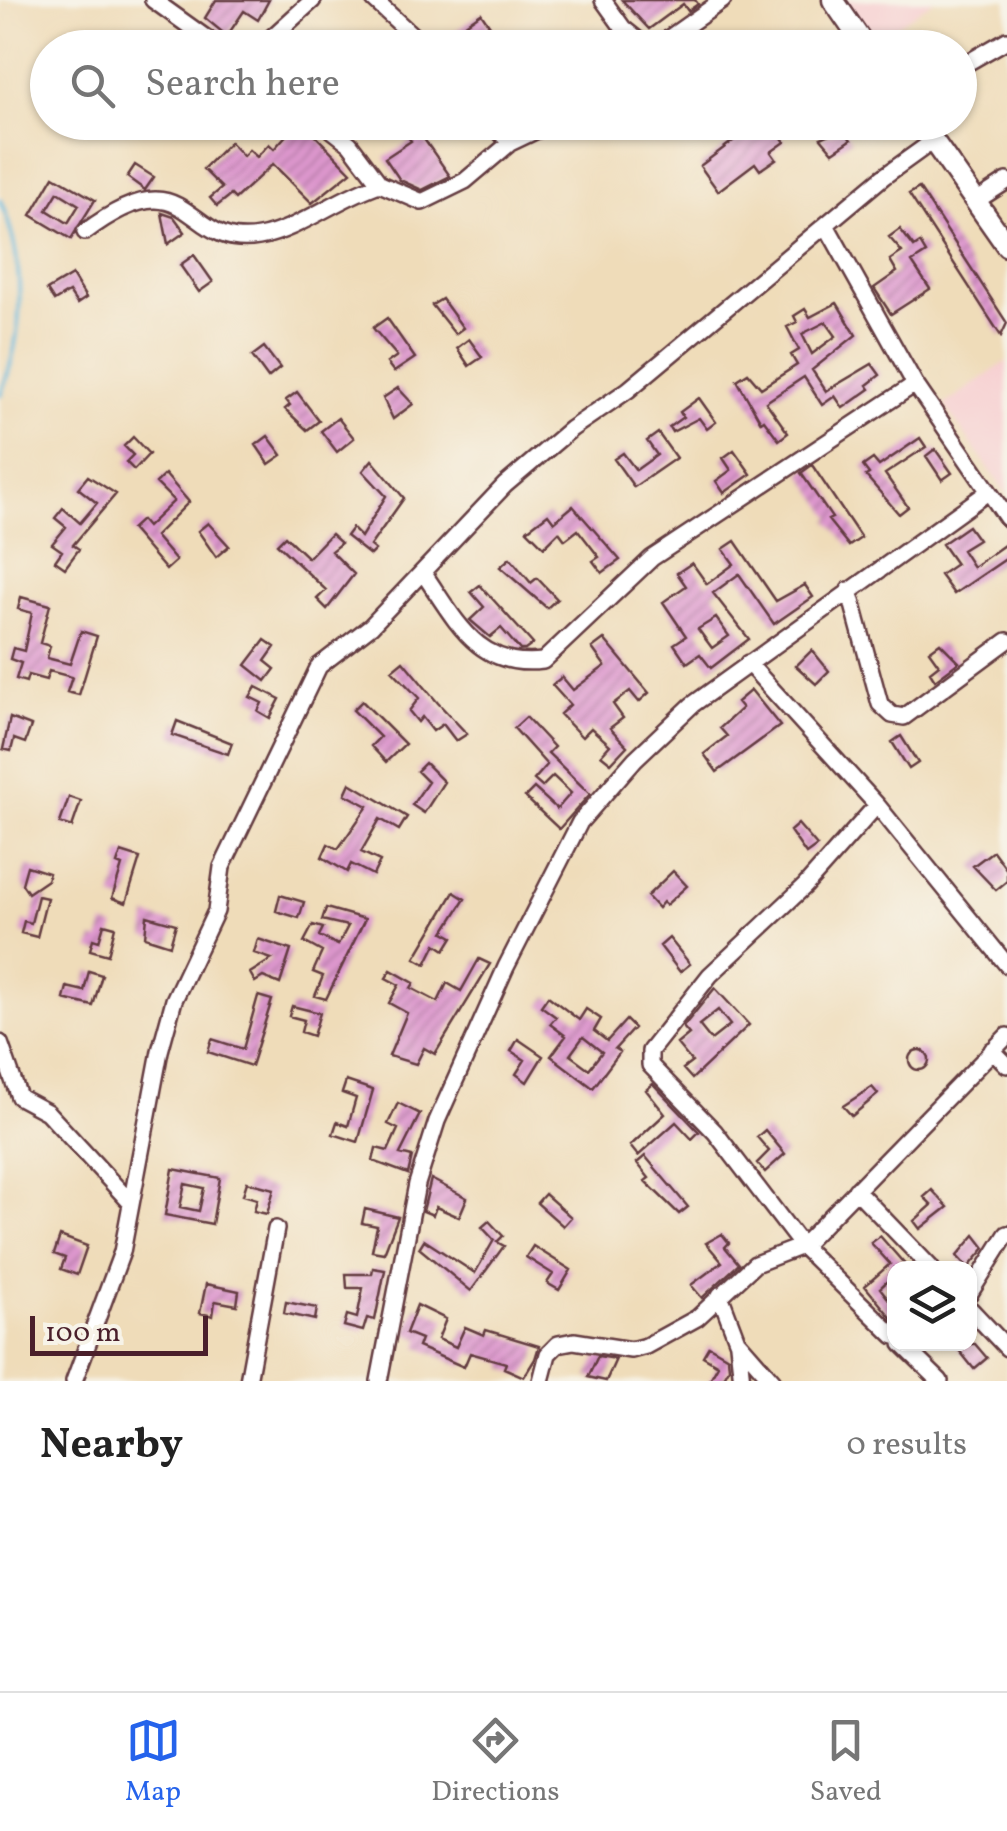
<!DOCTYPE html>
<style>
body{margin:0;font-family:Vollkorn,serif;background:#f2f2f2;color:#222}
.controls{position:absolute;right:30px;bottom:30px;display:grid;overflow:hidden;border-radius:20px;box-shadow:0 2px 8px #0004}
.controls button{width:90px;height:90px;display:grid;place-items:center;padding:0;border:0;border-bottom:2px solid #e0e0e0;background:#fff;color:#222;font:50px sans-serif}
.scale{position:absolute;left:30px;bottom:25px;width:178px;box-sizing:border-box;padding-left:10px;border:5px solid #4a1f2b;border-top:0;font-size:28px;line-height:35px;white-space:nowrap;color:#4a1f2b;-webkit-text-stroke:8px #f7f3e8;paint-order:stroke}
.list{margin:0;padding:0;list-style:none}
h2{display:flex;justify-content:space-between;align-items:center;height:130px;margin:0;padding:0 40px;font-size:42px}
h2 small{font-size:32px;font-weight:400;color:#767676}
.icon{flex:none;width:55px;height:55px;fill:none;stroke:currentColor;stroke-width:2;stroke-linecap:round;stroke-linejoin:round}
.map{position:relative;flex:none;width:1007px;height:1381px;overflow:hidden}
.search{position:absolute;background:#fff;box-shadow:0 2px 8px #0004;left:30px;right:30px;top:30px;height:110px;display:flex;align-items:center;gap:25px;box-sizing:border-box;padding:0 35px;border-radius:55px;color:#767676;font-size:38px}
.sheet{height:310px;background:#fff}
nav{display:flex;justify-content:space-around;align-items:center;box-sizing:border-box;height:140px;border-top:2px solid #e0e0e0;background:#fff;font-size:28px;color:#767676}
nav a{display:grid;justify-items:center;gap:5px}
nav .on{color:#2563eb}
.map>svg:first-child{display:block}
</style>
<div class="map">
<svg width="1007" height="1381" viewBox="0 0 1007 1381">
<defs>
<pattern id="building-hatch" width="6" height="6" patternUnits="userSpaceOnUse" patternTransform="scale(2.5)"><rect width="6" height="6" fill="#dd97cd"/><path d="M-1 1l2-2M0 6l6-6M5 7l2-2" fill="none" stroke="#b57ba7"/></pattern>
</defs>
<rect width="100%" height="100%" fill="#f7f3e8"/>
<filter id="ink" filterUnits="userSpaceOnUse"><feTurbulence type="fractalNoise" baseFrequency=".01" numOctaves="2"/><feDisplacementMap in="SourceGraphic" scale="20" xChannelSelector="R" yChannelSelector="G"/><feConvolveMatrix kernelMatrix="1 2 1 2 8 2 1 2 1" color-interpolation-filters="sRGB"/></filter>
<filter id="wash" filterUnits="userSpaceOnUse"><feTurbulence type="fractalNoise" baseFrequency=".0048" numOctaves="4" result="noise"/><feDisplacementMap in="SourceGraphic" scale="40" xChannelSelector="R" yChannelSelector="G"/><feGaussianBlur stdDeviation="2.25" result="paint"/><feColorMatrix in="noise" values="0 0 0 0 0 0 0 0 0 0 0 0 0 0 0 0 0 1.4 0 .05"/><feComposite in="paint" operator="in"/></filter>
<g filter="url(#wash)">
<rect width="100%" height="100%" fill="#efdcb9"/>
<!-- built -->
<path fill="#f7cfd1" d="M837,0h97l-66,45z
M1007,361v131l-1,1 -62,-88z"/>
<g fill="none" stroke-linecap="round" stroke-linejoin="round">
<!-- stream -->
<path stroke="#5fb7dc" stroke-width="4" d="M0,200c26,61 26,132 0,195"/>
</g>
<g id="blocks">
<!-- building -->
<path fill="url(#building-hatch)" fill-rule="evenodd" d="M216,0h53l-11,20 -14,-9 -17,25 -22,-18z
M622,0h73l3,4 -10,7 -5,-7 -34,25z
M481,13l24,35h-16l-12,-17 -24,17h-8l-4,-7z
M278,122h24l49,50 -39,31 -39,-39 -38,35 -4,-4 -14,11 -7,-8 12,-10 -19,-19 27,-27 13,14 6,-6 8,7 12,-13 5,5 15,-17z
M398,122h14l38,54 -28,14 -22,-10 -15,-22 26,-17z
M758,122h13l14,20 -14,10 5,7 -16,11 -5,-7 -37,28 -18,-25z
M843,128l8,12 -18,12 -12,-14z
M135,165l19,12 -9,13 -18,-13z
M54,176l41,24 -24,39 -40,-24zM58,192l21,13 -11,18 -21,-13z
M919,188l88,135 -6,13 -92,-142z
M162,213l12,4 11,15 -17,12z
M900,229l14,18 6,-4 6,10 -14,9 18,27 -39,25 -17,-26 23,-16 -7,-12 12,-8 -13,-15z
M194,255l19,27 -14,10 -19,-27z
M72,275l14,23 -9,6 -8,-12 -15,9 -7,-11z
M442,299l21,29 -8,6 -23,-29z
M837,303l19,32 -44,35 14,21 46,-27 8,11 -13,10 3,4 -27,19 -8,-12 -13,9 -18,-28 -38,25 22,31 -9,7 -15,-20 -3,2 -24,-42 11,-7 13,15 36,-23 -6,-10 8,-5 -12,-23 10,-5 -3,-6 11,-7 5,8zM826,322l10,14 -24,18 -10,-20z
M387,318l28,40 -21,14 -7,-9 10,-7 -24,-28z
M469,339l13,18 -13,9 -12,-18z
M264,347l16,21 -12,10 -16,-22z
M398,388l15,16 -20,15 -10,-21z
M297,392l22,29 -12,9 -22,-21 5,-4 -4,-5z
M699,398l17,24 -9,7 -8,-11 -27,14 -3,-5 14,-10 -3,-5z
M338,418l16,20 -17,14 -16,-21z
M658,433l18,25 -42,29 -20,-28 9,-6 13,17 21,-15 -10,-14z
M268,436l14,19 -13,9 -13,-19z
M133,437l16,17 -15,16 -8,-8 7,-7 -9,-9z
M920,438l6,9 -41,27 23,33 -9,7 -33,-38 3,-2 -6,-8 10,-7 6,7z
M935,449l17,24 -10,7 -16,-24z
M734,450l17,24 -27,19 -8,-12 15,-11 -8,-12z
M372,460l32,38 -34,48 5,4 -5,5 -24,-19 6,-8 9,9 25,-41 -23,-25z
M812,465l49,73 -12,8 -21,-26 4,-2 -31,-45z
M165,474l24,28 -34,34 21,25 -10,9 -35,-41 10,-9 6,7 27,-26 -18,-18z
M88,476l28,18 -43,51 6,4 -14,19 -10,-7 7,-10 -10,-7 14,-17 -11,-9 8,-10 17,15 17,-20 -19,-15z
M573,506l47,54 -18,13 -9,-12 6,-4 -21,-27 -13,10 -6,-8 -15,15 -17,-17 21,-16 6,8z
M208,523l21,23 -13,11 -18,-26z
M968,526l10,14 -16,10 11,17 34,-24v15l-53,36 -14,-19 16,-11 -14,-20z
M331,534l10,9 -10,8 23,23 -27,35 -10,-10 9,-9 -49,-46 8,-8 23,22z
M735,541l41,60 29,-16 8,12 -39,27 -35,-50 -26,19 36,46 -38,29 -11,-14 -13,9 -13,-19 12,-8 -23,-34 23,-16 -9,-13 15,-10 15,21 27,-20 -11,-15zM716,618l13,18 -17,12 -14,-19z
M510,558l21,25 6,-5 20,21 -10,9 -47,-41z
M480,585l53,59 -8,6h-5l-19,-22 -11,9 -20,-17 14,-13 -13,-15z
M21,597l29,8 -10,38 10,3 -3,12 23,6 11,-33 16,5 -18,59 -12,-3 5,-15 -23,-6 -3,9 -18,-5 -2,7 -10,-3 5,-16 -11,-4 3,-11 11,3 8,-38 -14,-4z
M604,639l45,54 -10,9 -9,-11 -17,13 10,14 -13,10 17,18 -16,17 -10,-8 9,-10 -19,-17 -9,9 -22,-23 10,-9 -18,-20 10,-8 11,13 32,-24 -13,-18z
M265,640l10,7 -10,14 10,8 -9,12 -20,-16z
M940,643l19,19 -24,18 -5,-8 9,-7 -10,-14z
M812,650l17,21 -13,13 -20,-18z
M403,661l35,42 29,31 -11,7 -13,-17 -10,7 -11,-14 -4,5 -9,-11 10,-13 -27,-28z
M256,687l24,12 -10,19 -12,-7 4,-8 -12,-6z
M751,690l29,36 -63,46 -13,-18 23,-18 -7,-8 22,-20 -5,-6z
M362,701l43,43 -19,18 -15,-16 9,-9 -27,-27z
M526,717l28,30 -6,6 42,41 -31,35 -34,-32 9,-9 23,21 14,-16 -18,-17 -11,11 -8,-7 13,-15 -33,-37z
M10,718l21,8 -6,17 -11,-4 -3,12 -8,-2z
M177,721l55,22 -4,11 -56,-19z
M901,736l17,27 -9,6 -17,-27z
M425,763l19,19 -20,31 -12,-8 16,-23 -11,-11z
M350,783l57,34 -8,13 -19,-11 -19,33 19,9 -7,14 -22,-11 -4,8 -25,-15 6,-13 10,5 30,-43 -23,-12z
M69,797l12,4 -9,26 -12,-4z
M798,824l19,22 -11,8 -16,-23z
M993,851l14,19v11l-11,9 -23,-24z
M121,852l19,6 -14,45 -14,-5 10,-32 -5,-2z
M27,866l22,7 -2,7 -19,13 -6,-9z
M673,871l14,15 -21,19 -3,-3 -5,6 -11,-12z
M454,892l11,7 -21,33 9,5 -8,13 -9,-6 -10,20 -11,-6z
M280,895l24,7 -5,16 -23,-7z
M38,896l9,2 -10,39 -16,-4 3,-12 7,2z
M326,908l39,11 -39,80 -11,-3 8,-20 -10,-4 9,-20 -18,-10 9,-17 10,3 -4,8 19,9 10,-19 -26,-6z
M147,916l29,8 -6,21 -25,-8z
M104,924l11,3 -7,28 -18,-5 3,-11 6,2z
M669,938l21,26 -10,8 -20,-26z
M258,939l33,11 -11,34 -17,-7 -8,5 -5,-9 22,-14 -18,-6z
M479,959l11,5 -55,90 -11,-6 -8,16 -27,-8 18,-43 -18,-10 10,-18 -13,-7 5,-8 23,13 -3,5 27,14 9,-19 14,8z
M89,971l13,4 -9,31 -29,-7 3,-12 17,4z
M715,988l34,37 -57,54 -9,-10 9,-7 -15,-18 12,-10 -6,-7zM718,1010l12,15 -19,15 -12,-15z
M258,996l14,4 -21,66 -43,-14 4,-13 31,10z
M548,996l31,24 7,-11 15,10 -7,12 13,10 19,-21 8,8 -19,21 5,3 -27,36 -42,-32 15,-20 -16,-12 6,-7 -15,-11zM583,1037l19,15 -13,17 -19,-14z
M292,1006l28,7 -7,23 -12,-4 3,-12 -15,-4z
M518,1039l25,17 -16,26 -11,-8 9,-14 -14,-9z
M909 1060a10 10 0 1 1 20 0a10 10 0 1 1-20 0Z
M346,1081l27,9 -15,52 -25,-8 4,-12 11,4 8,-28 -14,-5z
M653,1084l46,48 -7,7 -16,-17 -38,34 -8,-10 35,-32 -19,-24z
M872,1087l6,7 -26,22 -9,-10z
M398,1103l22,11 -20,40 12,3 -4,17 -35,-13 3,-13 12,3 10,-22 -10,-5z
M765,1130l20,24 -20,18 -8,-9 12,-12 -12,-14z
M645,1156l43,51 -9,7 -34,-33 4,-3 -12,-15z
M173,1169l47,9 -8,46 -47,-9zM185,1184l19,4 -5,23 -19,-4z
M431,1179l36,19 -8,19 -23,-10 -3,8 -10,-4z
M247,1182l27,7 -7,25 -13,-3 3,-12 -14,-4z
M932,1190l16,17 -28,22 -6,-8 18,-16 -8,-8z
M545,1194l26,23 -8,9 -26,-23z
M365,1209l33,8 -14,36 -12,-2 5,-25 -15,-3z
M489,1221l14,15 -6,6 7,4 -33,45 -52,-43 5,-8 51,33 19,-33 -12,-13z
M722,1234l7,9 -4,4 14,17 -37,34 -11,-13 31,-23 -16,-19z
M975,1235l10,13 -17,20 -11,-12z
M60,1236l27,10 -10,29 -16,-6 4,-11 -11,-4z
M880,1236l28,32h-14v7l-14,13 14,18v15l-29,-35 25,-22 -19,-21z
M533,1246l38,24 -12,20 -12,-7 6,-9 -27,-17z
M373,1268l12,2 -10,50 -8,-2 -4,13 -19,-5 3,-11 10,3 6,-30h-16l-1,-14h26z
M206,1284l33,7 -2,14 -22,-4 -2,15 -13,-3z
M286,1302l31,6 -2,12 -31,-7z
M417,1305l29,14 -8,20 18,8 9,-20 19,8 2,-5 53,16 -4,13 -11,18 -20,-9 2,-5 -36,-10 -6,14 -46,-20 3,-8 -15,-6z
M954,1344h21l12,14 -13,11z
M709,1346l19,11 1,11 -7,13h-13l9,-16 -15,-9z
M598,1356l18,3 -10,22 -18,-4z"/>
</g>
</g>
<g filter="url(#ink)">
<use href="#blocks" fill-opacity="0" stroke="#633b40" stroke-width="2.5"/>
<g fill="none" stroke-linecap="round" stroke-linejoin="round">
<defs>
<path id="minor" d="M153,0l67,48
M374,0l52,48
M603,0l20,28 25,20
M260,48l53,-48
M655,48l68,-48
M960,67l47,-27
M322,122l28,22 30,40
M491,122l19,21
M976,201l31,-20
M826,225l89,159 92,134
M85,232c108,-81 98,19 174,5 42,-8 79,-40 121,-53l42,18 43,-21 45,-38 44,-21
M424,574c33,48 54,95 119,87l109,-103 263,-174
M849,590l31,114 12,11 12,2 103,-76
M748,663l129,142 130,160
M877,805l-72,81 -95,89 -60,76v14l65,67 87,114 92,90
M0,1043l19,54 28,15 84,91
M992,1050l15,15
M856,1190l75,78
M970,1293l37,-59
M720,1295l17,45 36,41
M970,1309l37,39
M738,1344l4,37
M902,1344l38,37
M74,1381l48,-129 38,-201 14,-51 42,-89 6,-44 97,-201 52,-40 134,-141 66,-56 57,-39 255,-213 50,-36
M248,1381l28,-152
M379,1381l38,-197 20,-63 69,-154 74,-145 55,-63 57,-54 296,-213
M541,1381l7,-27 10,-10 16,-3 57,9 15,-4 51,-28 58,-54 47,-18 205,-210"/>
<path id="major" d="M833,0l33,48
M920,122l87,124"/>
</defs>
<!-- minor casing -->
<use href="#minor" stroke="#633b40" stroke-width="20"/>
<!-- major casing -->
<use href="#major" stroke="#633b40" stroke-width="25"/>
<!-- minor -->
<use href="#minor" stroke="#fff" stroke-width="15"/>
<!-- major -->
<use href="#major" stroke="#fff" stroke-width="20"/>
</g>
</g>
</svg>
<div class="controls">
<button><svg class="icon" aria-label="layers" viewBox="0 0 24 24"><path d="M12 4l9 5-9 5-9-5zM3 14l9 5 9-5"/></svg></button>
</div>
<div class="scale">100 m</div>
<div class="search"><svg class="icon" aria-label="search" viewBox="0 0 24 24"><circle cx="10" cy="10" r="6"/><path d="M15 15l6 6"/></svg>Search here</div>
</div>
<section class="sheet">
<h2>Nearby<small>0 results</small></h2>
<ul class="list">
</ul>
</section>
<nav>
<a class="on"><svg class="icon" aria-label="map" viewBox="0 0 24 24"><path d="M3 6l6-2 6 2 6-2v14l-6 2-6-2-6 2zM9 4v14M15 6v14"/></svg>Map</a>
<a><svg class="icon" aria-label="directions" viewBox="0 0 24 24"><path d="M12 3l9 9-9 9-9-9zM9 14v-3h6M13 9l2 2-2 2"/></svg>Directions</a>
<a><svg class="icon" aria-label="saved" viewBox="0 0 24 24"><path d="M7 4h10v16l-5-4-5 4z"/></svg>Saved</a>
</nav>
